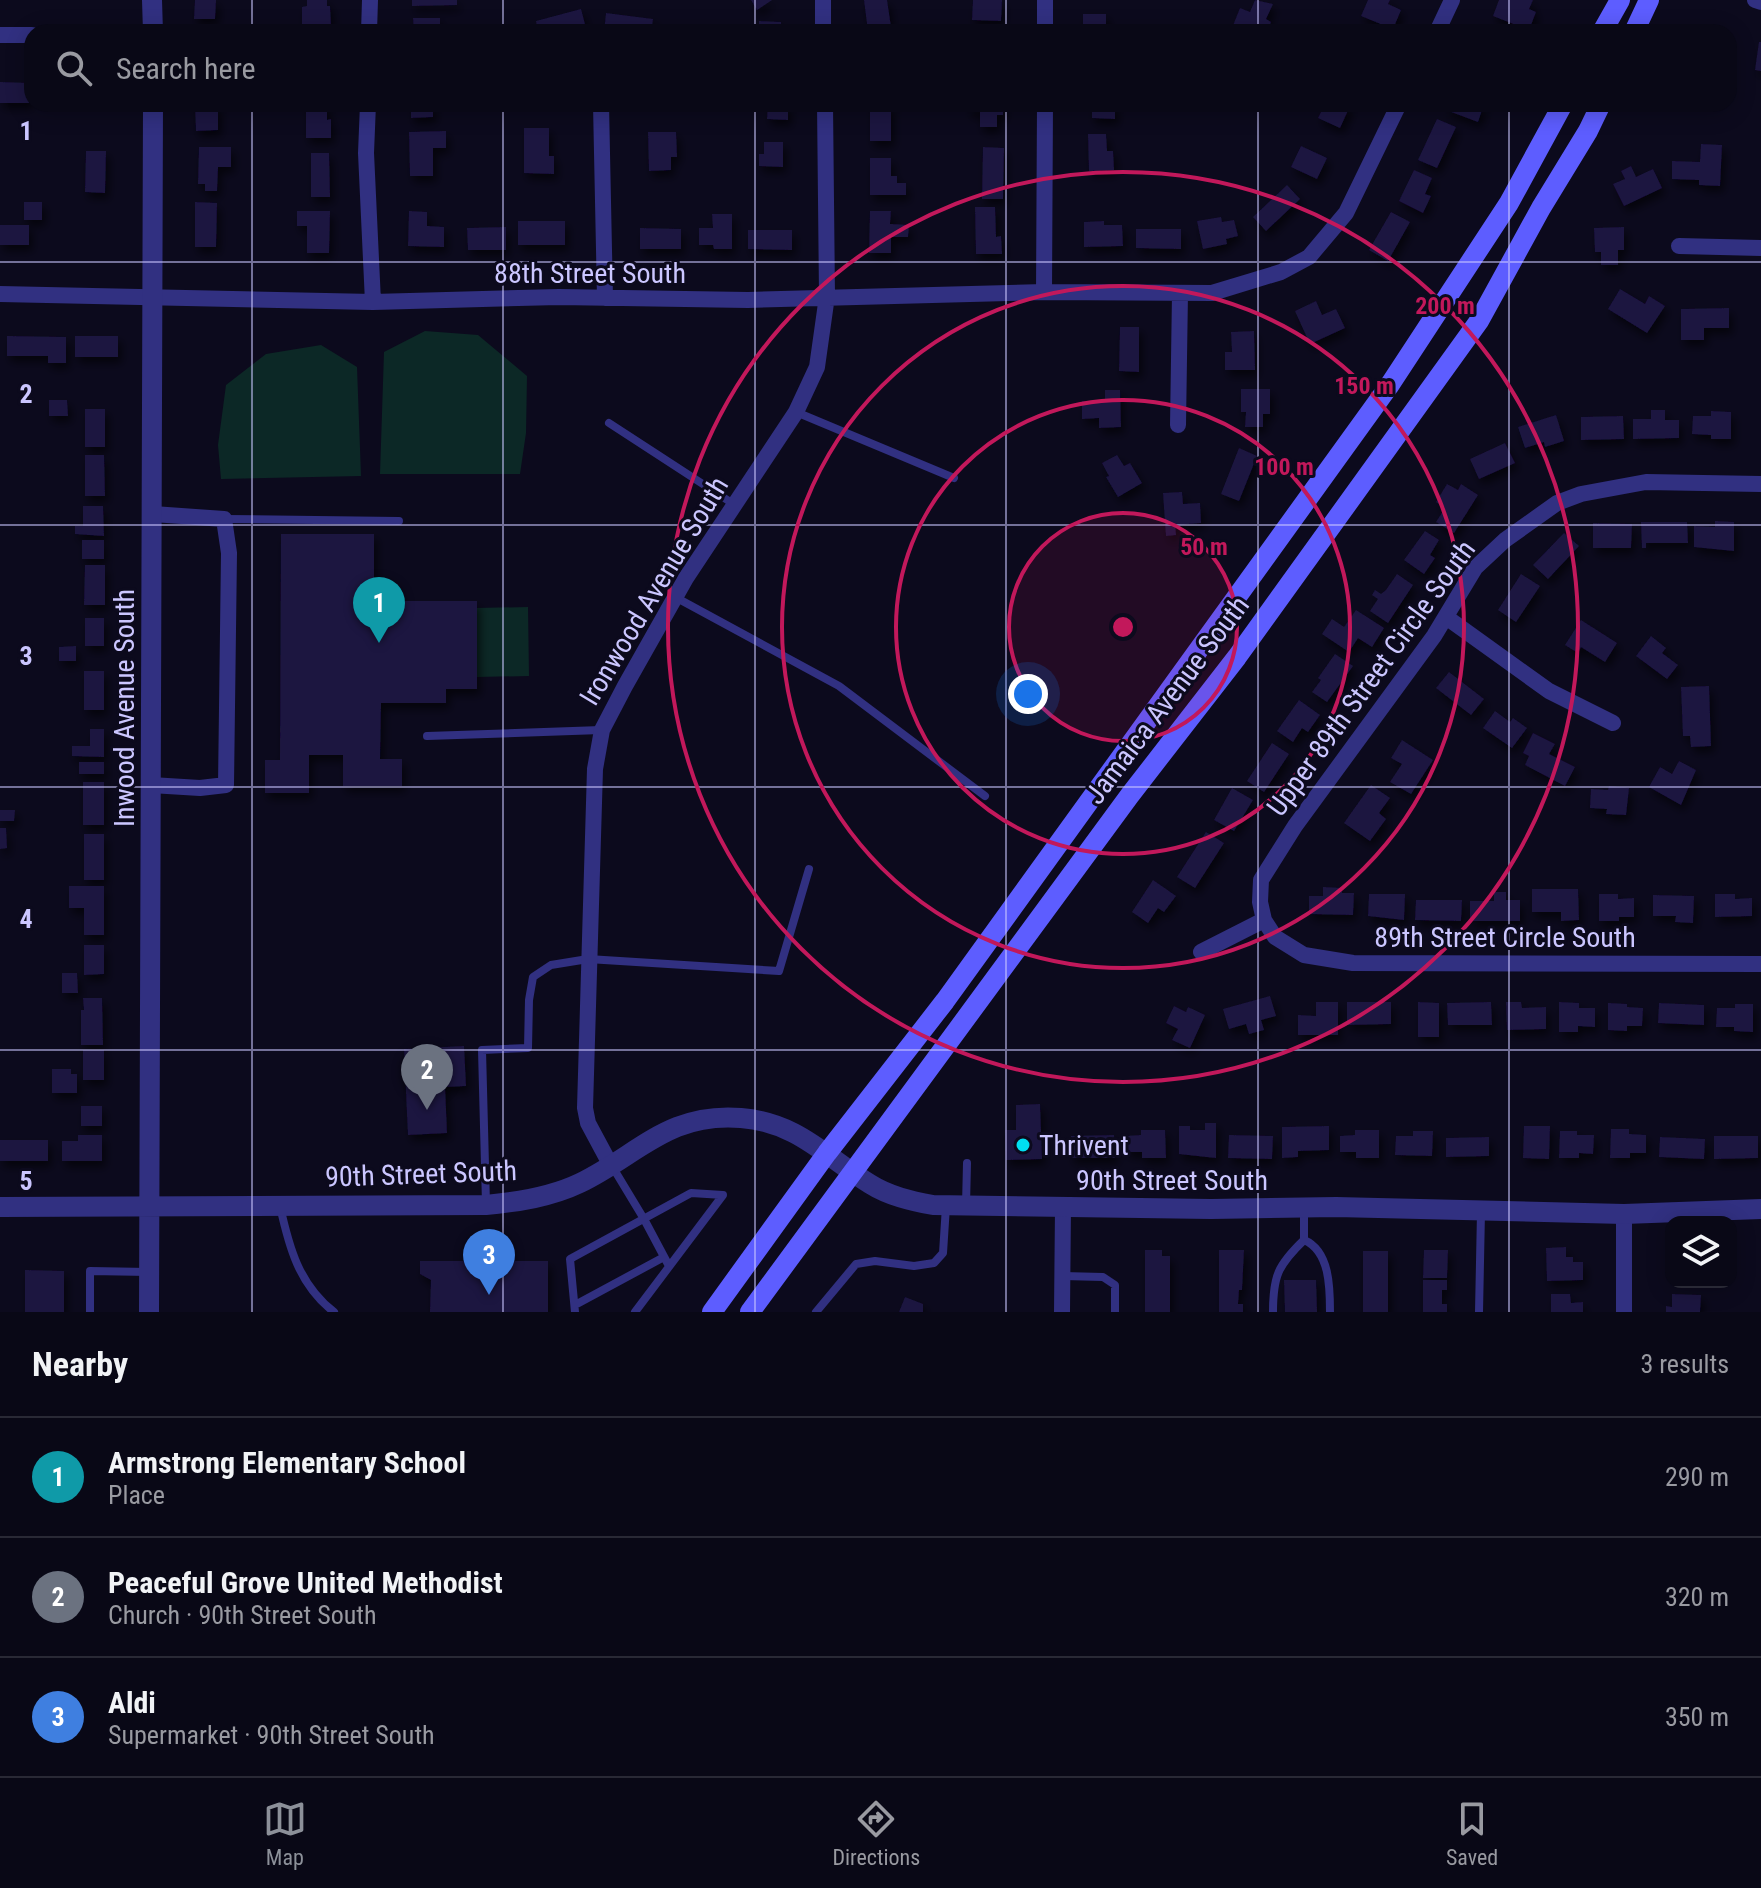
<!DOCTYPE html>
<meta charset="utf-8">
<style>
body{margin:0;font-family:"Roboto Condensed",sans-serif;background:#12111f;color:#f1f3f6}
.controls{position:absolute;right:24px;bottom:24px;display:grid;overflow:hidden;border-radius:16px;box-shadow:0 4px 20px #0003}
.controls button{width:72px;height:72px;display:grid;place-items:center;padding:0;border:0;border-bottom:2px solid #292935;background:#090816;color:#f1f3f6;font:40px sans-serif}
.you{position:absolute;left:1028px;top:694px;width:28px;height:28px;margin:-20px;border:6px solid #fff;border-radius:50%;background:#1a73e8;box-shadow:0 0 0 12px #1a73e833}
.badge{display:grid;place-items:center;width:52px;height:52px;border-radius:50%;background:#8c9099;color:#fff;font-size:26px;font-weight:700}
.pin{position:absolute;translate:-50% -66px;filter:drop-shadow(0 2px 4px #0008)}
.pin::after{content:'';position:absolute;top:42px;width:28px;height:24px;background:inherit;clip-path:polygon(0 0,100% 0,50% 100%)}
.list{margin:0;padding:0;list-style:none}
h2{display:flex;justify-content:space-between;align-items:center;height:104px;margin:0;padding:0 32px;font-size:34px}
h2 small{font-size:26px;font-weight:400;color:#999aa1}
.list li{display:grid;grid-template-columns:52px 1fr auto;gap:24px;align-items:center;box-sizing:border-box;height:120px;padding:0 32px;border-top:2px solid #292935}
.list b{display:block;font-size:30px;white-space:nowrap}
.list p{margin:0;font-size:26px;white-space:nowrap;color:#999aa1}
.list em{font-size:26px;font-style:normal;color:#999aa1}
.icon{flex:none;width:44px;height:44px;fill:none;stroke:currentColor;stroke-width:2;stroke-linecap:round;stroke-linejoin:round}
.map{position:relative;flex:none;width:1761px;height:1312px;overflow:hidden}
.search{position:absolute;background:#090816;box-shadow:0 4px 20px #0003;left:24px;right:24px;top:24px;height:88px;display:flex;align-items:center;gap:20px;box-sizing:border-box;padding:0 28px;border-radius:24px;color:#999aa1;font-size:30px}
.sheet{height:464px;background:#090816}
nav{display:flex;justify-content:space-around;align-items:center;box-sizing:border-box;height:112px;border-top:2px solid #292935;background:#090816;font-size:22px;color:#999aa1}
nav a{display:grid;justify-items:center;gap:4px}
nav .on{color:#8c9099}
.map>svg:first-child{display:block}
</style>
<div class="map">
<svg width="1761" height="1312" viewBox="0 0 1761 1312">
<defs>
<filter id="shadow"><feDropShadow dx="3.5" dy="6" stdDeviation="4" flood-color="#0009"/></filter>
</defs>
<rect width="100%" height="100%" fill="#0c0a1d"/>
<!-- green -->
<path fill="#0c2826" d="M425,331l53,4 49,41 -1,57 -6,41h-140l4,-122z
M321,345l36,22 4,109 -140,3 -3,-34 8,-60 40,-31z
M528,607l1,69 -52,1 -1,-69z"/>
<!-- building -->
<path fill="#1c1440" filter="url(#shadow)" d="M195,0h21l-1,19h-21z
M307,0h20v6h3l1,20h-29v-19l5,-1z
M412,0h45v5l-45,1z
M751,0h21l-15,10z
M864,0h23l4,27 -23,4z
M973,0h29l-1,21 -29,-1z
M1255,0l18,4 -7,15 5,3 -4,10h-25l-10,-4 8,-20 10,4z
M1368,0h22l-2,4 13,6 -8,19 -32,-13z
M1499,0h34l-4,9 7,3 -7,18 -36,-14z
M581,9l6,23h-49l-2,-11z
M606,13l47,6 -2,13h-47z
M1083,14h23v13h11v5h-34z
M413,18h27v14h-26z
M759,21l22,1v10h-22z
M1759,42h2v29l-6,-1z
M0,82l30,1 -1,20h-29z
M195,104h23v26l-22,1z
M306,104h21v16l4,-1v19h-25z
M411,104h22v13l-22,1z
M768,104h20v16l-21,-1z
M870,104h21v37h-21z
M968,104h35v11h-6v12h-17v-15l-12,-1z
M1092,104h23v15l-23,-1z
M1319,104h32l-11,24 -22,-10 6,-12z
M1448,104h36l-6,18 -32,-12z
M1437,119l19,8 -19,41 -19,-8z
M524,128h25v28h5v18l-30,-1z
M446,131v17h-13v28h-23l-1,-44z
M648,132h28l1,25h-6v13l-22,1z
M1088,134h18l1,17h6l1,19 -25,1z
M764,142h19v25l-24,-1v-12h5z
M1701,144l21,1 -2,41 -21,-1v-5l-27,-1v-18l28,1z
M1301,146l26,12 -10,21 -26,-12z
M199,147h32v20h-13l-1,24h-12v-7h-7z
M983,147l21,1 -1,51h-21z
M86,151h20l-1,42 -20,-1z
M311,153h18l1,44h-19z
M870,158h21v18h6v7h9v12h-36z
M1631,166l5,11 17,-8 9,19 -38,18 -11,-22 12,-5 -4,-8z
M1414,170l18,8 -7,16 6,2 -8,17 -24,-12z
M1287,185l13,14 -34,32 -13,-14z
M24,202h18v18h-18z
M195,202l22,1 -1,44h-21z
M975,207h20l1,30 5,-1 1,18h-26z
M297,211h33l-1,42h-22v-27h-10z
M409,211l18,1v14l17,1v20l-36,-1z
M870,211h21l-1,13 19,1 -1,12h-17v16h-22z
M1391,212l19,10 -22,39 -19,-11z
M712,214h20v35h-18l-1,-4h-14v-17h14z
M1221,217l1,5 12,-2 4,16 -12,3 1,5 -24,5 -6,-28z
M518,221h47v24h-47z
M1104,221v4h18l1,21 -39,1v-25z
M0,225h29v20h-29z
M506,227v23h-38l-1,-22z
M1624,227v23h-6v15h-17v-13h-6l-1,-24z
M640,228l41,1v20h-41z
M1136,229h45v20l-45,-1z
M748,230h44v20l-44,-1z
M1620,289l25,15 4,-8 16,10 -18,27 -39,-24z
M1316,301l6,14 14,-6 9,19 -35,16 -15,-33z
M1729,308v20h-25v12h-23v-31z
M1120,327h19v45l-20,-1z
M1254,331l1,39h-30v-18h7l-1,-20z
M7,336l59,1v26h-18v-7h-41z
M75,336h43v21h-43z
M1241,389h29v25h-7v13h-18l1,-15h-5z
M1105,390h15l1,37 -22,1v-10l-17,1v-18h23z
M49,400h18l1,16h-19z
M85,409h20v38h-20z
M1651,410h14v10h14v18l-46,1v-20h18z
M1711,411l20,1v27h-20v-4l-19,-1 1,-18h18z
M1556,415l8,26 -19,6 -1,-5 -19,6 -7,-21z
M1623,416l1,23 -43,1v-23z
M1505,443l10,20 -36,16 -9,-20z
M1239,448l18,8 -18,45 -18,-7z
M85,455h19l1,41h-20z
M1117,455l7,11 6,-3 12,20 -24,14 -12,-20 3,-1 -7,-13z
M1447,484l11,6 3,-6 17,11 -24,38 -18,-11 9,-14 -9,-6z
M1182,492l1,12 17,-1 1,20 -26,2 1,10 -10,1 -3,-43z
M83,506h20l1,30 -29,-2v-8h8z
M1715,521l19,1v29l-40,-4v-21l21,1z
M1641,522h46l1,21h-42v5h-4z
M1593,523l39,1 -1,24h-38z
M1425,531l14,9 -9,15 5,3 -11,16 -20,-14z
M1564,533l15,13 -31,33 -15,-14z
M281,534h93v67h103v88h-31v14h-65l-1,56h22v27h-59v-31h-34v38h-44v-33h15z
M82,540h22v19h-22z
M85,565h20v40h-21z
M1397,574l16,11 -25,38 -18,-12 8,-12 -6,-4 3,-5 6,4 5,-4z
M1521,574l19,12 -24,36 -18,-12z
M1356,610l28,18 -12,19 -14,-9 -9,14 -27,-18 10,-15 12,8z
M85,618h19v28h-19z
M1581,620l36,23 -12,19 -24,-15 -3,6 -13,-8z
M1651,636l15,12 -4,5 16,12 -11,14 -31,-23z
M76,646v15h-17v-14z
M1335,654l18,12 -26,36 -15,-10 9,-12 -3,-2z
M84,671h20v39h-20z
M1449,672l35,27 -13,16 -35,-27z
M1709,686l2,60 -20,1 -1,-11h-7l-2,-49z
M1299,700l21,15 -12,17 -6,-4 -9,14 -16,-11z
M1495,711l15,11 3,-4 14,10 -15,20 -29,-20z
M90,729h14v28l-32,-1v-10h18z
M1533,733l22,11 -6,10 26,13 -10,19 -40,-21 4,-9 -6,-3z
M1402,740l31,20 -22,34 -21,-12 12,-18 -11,-6z
M1272,743l17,11 -25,38 -17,-11z
M1679,761l17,9 -15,35 -32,-18 11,-20 12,7z
M79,762h25v12h-25z
M83,782h21v43h-21z
M1371,785l19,13 -11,15 7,6 -16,22 -26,-18z
M1609,786l20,2 -3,27 -20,-1 1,-5 -17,-1 1,-19 17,1z
M1232,788l21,12 -19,31 -20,-11z
M0,810h15l-1,11h-14z
M0,828h6l1,20 -7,1z
M1206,832l18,11 -29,45 -18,-11z
M84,834h20v46h-20z
M1153,880l23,16 -12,16 -6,-4 -10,15 -16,-11z
M69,886h35v49h-20v-27h-15z
M1323,887l19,1v5h12l-1,22 -44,-1v-18h14z
M1532,889h46l1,31 -18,1v-9h-29z
M1494,892h12v8h14v21h-50v-20h24z
M1369,894h36l-1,26 -36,-4z
M1599,894h19v5l16,-1v19h-15v4h-20z
M1715,894h20v5l17,-1v18l-37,1z
M1653,895l41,1 -1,27 -18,-1 1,-6h-23z
M1416,900h46l-1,21 -46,-1z
M84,945h20v29l-20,1z
M62,973h15l1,20h-16z
M1270,996l6,20 -15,4 3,10 -15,4 -3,-10 -17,5 -6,-20z
M83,998h19l1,47h-22v-35h3z
M1316,1002h22v33h-40v-20l18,1z
M1347,1002h44v22l-44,1z
M1418,1002l21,1v34h-21z
M1491,1002l1,23h-44l-1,-22z
M1506,1002h15l1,6 24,-1v22l-39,1z
M1559,1002l20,1v5h16v19l-17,-1v6h-19z
M1608,1003l19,1v3l16,1 -1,18h-15v5l-19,-1z
M1659,1003l45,2v20l-46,-2z
M1735,1004h18v28l-19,-1v-4h-18l1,-19h18z
M1174,1006l12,6 2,-5 17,8 -15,33 -18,-8 6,-11 -12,-6z
M464,1046l2,40 -21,1 2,46 -39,2 -4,-86z
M83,1050h21v30h-21z
M52,1069h19v5h6v19h-25z
M1040,1104l2,55 -36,1 -1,-30h11v-25z
M81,1106h21v20h-21z
M1205,1123h11v35l-37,-4v-28h11v4h15z
M1329,1126v24l-31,1v6l-16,1v-31z
M1524,1126h26l-1,33 -26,-1z
M1611,1129h18v5l17,1v18h-16v5h-20z
M1141,1130h24l1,28h-24v-6h-16v-16l15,-1z
M1355,1130h24v28h-23v-6h-16v-16l15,-1z
M1413,1131h20l-1,25 -37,-1 1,-19h17z
M1560,1131h17v4h17l-1,19 -14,-1v5h-20z
M78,1135h24v26h-40v-20h16z
M1114,1135l1,23h-44v-22z
M1229,1135l44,1 -1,23 -44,-1z
M1714,1136h44v22l-44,1z
M1489,1137v19l-43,1v-19z
M1660,1137l45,2 -1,20 -45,-2z
M0,1140h48v21h-48z
M1566,1247v10h7v5h10v18l-36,1 -1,-33z
M1145,1250h17v6h8v56h-25z
M1219,1250h25l-2,40h-3l-1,14h5v8h-24z
M1424,1250h24l-1,28h-24z
M1363,1251h25v61h-25z
M420,1261h128v51h-118l1,-32 -11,-6z
M25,1270l39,1v41h-39z
M1284,1280h32l1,32h-32z
M1423,1280h24v10h-5v14h5v8h-24z
M1551,1294h19l1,9 12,-1v10h-32z
M1672,1294l29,1 -1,17h-34v-6l6,1z
M905,1297l18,7v8h-24z"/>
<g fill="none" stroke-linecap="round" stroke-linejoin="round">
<!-- service -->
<path stroke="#313081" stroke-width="8" d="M796,412l158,66
M609,423l126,82
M224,519l175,2
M675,597l164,89 146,110
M427,736l174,-6
M612,1166l32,53 25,47
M486,1204l-4,-154 46,-2 1,-48 4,-23 18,-12 37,-6 191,12 30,-102
M966,1205l1,-42
M280,1206c9,41 19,79 54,106
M1304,1209v31
M1063,1276l40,1 12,8v27
M575,1305l89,-48
M90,1312v-41l59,1
M575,1312l-5,-53 121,-66 32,2 -88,117
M816,1312l40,-48 19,-3 39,5 20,-3 9,-10 3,-47
M1273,1312c0,-36 5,-47 31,-72 26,11 26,48 26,72
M1479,1312l2,-100"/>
<!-- minor -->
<path stroke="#313081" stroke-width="16" d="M823,0v32
M1755,0l6,2
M369,32l1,-32
M1045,32v-32
M1437,32l15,-32
M0,35h32
M368,104l-2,49 7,149
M601,104l4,194
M1679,246l82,2
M1044,292l1,-188
M0,294l373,8 186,-5 189,3 296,-8 168,1 69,-21 28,-15 37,-44 53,-109
M1178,425l2,-132
M1761,484l-115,-2 -65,12 -24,9 -52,37 -30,28 -41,68 -139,190 -34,54 -1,22 4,18 11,17 29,18 49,8 408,1
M1446,617l103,74 64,32
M151,785l49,3 26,-3 3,-232 -5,-34 -71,-5
M1201,952l63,-32
M610,1164l-22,-41 -3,-15 10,-339 7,-39 23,-44 61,-108 110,-166 21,-45 10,-71 -2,-192
M1062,1312l1,-104
M1624,1312v-98"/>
<!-- tertiary -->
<path stroke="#313081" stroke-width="20" d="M152,0l1,32
M0,1207l486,-2c32,-3 65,-8 94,-22 58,-28 88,-71 161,-65 56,4 85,39 129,66 19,12 41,17 63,21l278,4 125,-2 288,7 137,-5
M149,1312l4,-1208"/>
<!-- secondary -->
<path stroke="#5d5dff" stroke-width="20" d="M1602,32l18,-32
M1634,32l15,-32
M712,1312l115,-159 118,-152 444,-615 120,-183 54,-99
M750,1312l380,-517 107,-138 242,-336 62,-113 47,-77 13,-27"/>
</g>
<!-- grid -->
<path fill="none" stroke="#cbc6ff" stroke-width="2" stroke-opacity="0.55" d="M252,0v32M503,0v32M755,0v32M1006,0v32M1258,0v32M1509,0v32M252,104v1208M503,104v1208M755,104v1208M1006,104v1208M1258,104v1208M1509,104v1208M0,262h1761M0,525h1761M0,787h1761M0,1050h1761"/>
<!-- distance rings -->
<circle cx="1123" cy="627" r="114" fill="#c2185b" fill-opacity=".12"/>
<g fill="none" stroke="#c2185b" stroke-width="4">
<circle cx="1123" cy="627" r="114"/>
<circle cx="1123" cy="627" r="227"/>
<circle cx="1123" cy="627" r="341"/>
<circle cx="1123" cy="627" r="455"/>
</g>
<!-- markers -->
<circle fill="#00dff1" stroke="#0c0a1d" stroke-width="3" cx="1023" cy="1145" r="8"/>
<g text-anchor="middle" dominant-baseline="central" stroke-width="6" stroke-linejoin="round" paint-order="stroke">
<!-- street labels -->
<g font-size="28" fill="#cbc6ff" stroke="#0c0a1d">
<text x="590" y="273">88th Street South</text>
<text transform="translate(654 591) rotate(-59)">Ironwood Avenue South</text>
<text transform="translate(1371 678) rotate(-54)">Upper 89th Street Circle South</text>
<text transform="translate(1167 700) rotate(-53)">Jamaica Avenue South</text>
<text transform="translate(124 708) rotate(-90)">Inwood Avenue South</text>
<text x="1505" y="937">89th Street Circle South</text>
<text transform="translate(421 1174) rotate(-2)">90th Street South</text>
<text x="1172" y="1180">90th Street South</text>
</g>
<!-- poi labels -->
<g font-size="28" fill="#cbc6ff" stroke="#0c0a1d" text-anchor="start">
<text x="1039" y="1145">Thrivent</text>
</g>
</g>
<g font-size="26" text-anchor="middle" font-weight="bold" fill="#cbc6ff" stroke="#0c0a1d" stroke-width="6" stroke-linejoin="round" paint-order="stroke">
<text x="26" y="140">1</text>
<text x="26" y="403">2</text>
<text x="26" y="665">3</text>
<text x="26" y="928">4</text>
<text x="26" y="1190">5</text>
</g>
<circle cx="1123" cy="627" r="12" fill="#c2185b" stroke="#0c0a1d" stroke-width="4"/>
<g font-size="24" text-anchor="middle" font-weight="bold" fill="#c2185b" stroke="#0c0a1d" stroke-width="6" stroke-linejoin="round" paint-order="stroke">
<text x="1445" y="314">200 m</text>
<text x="1364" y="394">150 m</text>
<text x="1284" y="475">100 m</text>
<text x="1204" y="555">50 m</text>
</g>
</svg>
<div class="controls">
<button><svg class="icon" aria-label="layers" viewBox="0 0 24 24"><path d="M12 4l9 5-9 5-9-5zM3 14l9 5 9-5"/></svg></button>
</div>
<div class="you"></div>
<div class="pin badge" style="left:379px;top:643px;background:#0f9aa8">1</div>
<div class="pin badge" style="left:427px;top:1110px;background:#6b7280">2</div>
<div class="pin badge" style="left:489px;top:1295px;background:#3f7fe0">3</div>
<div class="search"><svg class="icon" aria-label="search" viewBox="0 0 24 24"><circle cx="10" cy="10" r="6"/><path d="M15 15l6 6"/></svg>Search here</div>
</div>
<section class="sheet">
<h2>Nearby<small>3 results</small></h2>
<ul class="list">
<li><span class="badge" style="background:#0f9aa8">1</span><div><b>Armstrong Elementary School</b><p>Place</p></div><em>290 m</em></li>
<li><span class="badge" style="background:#6b7280">2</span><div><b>Peaceful Grove United Methodist</b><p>Church · 90th Street South</p></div><em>320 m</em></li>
<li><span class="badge" style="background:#3f7fe0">3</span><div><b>Aldi</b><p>Supermarket · 90th Street South</p></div><em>350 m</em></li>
</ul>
</section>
<nav>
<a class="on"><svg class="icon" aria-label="map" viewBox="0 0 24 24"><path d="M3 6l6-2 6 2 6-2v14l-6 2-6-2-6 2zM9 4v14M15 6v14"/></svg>Map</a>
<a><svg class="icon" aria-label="directions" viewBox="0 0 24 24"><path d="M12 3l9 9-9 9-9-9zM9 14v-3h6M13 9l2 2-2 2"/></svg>Directions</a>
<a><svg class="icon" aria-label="saved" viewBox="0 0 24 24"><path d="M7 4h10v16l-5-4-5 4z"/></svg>Saved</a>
</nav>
